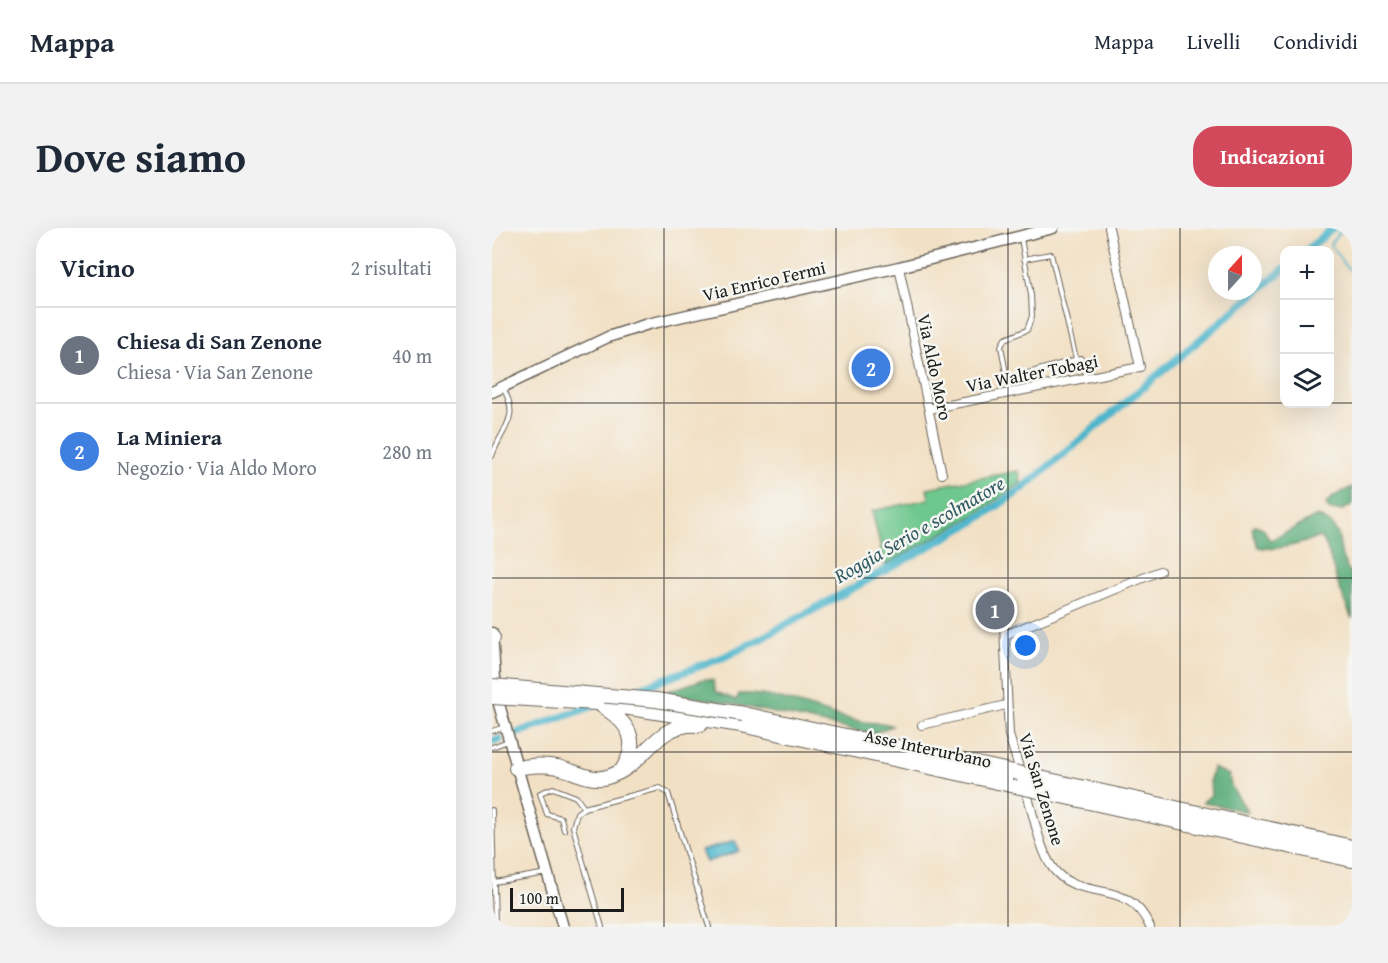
<!DOCTYPE html>
<html lang="it">
<meta charset="utf-8">
<style>
body{margin:0;font-family:"Gentium Book Plus",serif;background:#f2f2f3;color:#1f2937}
.controls{position:absolute;right:18px;top:18px;display:grid;overflow:hidden;border-radius:12px;box-shadow:0 6px 24px #0002}
.controls button{width:54px;height:54px;display:grid;place-items:center;padding:0;border:0;border-bottom:2px solid #e0e1e3;background:#fff;color:#1f2937;font:30px sans-serif}
.compass{position:absolute;left:716px;top:18px;width:54px;height:54px;border-radius:50%;background:#fff;box-shadow:0 6px 24px #0002;rotate:21deg}
.scale{position:absolute;left:18px;bottom:15px;width:114px;box-sizing:border-box;padding-left:6px;border:3px solid #1c1c1c;border-top:0;font-size:16px;line-height:21px;white-space:nowrap;color:#1c1c1c;-webkit-text-stroke:4px #f6f6f2;paint-order:stroke}
.you{position:absolute;left:534px;top:418px;width:21px;height:21px;margin:-15px;border:4px solid #fff;border-radius:50%;background:#1a73e8;box-shadow:0 0 0 9px #1a73e833}
.badge{display:grid;place-items:center;width:39px;height:39px;border-radius:50%;background:#d1495b;color:#fff;font-size:20px;font-weight:700}
.pin{position:absolute;translate:-50% -50%;border:3px solid #fff;box-shadow:0 2px 6px #0006}
.list{margin:0;padding:0;list-style:none}
h2{display:flex;justify-content:space-between;align-items:center;height:78px;margin:0;padding:0 24px;font-size:26px}
h2 small{font-size:20px;font-weight:400;color:#747a83}
.list li{display:grid;grid-template-columns:39px 1fr auto;gap:18px;align-items:center;box-sizing:border-box;height:96px;padding:0 24px;border-top:2px solid #e0e1e3}
.list b{display:block;font-size:22px;white-space:nowrap}
.list p{margin:0;font-size:20px;white-space:nowrap;color:#747a83}
.list em{font-size:20px;font-style:normal;color:#747a83}
.icon{flex:none;width:33px;height:33px;fill:none;stroke:currentColor;stroke-width:2;stroke-linecap:round;stroke-linejoin:round}
.map{position:relative;flex:none;width:860px;height:699px;overflow:hidden;border-radius:24px}
header{display:flex;align-items:center;gap:36px;box-sizing:border-box;height:84px;padding:0 30px;background:#fff;border-bottom:2px solid #e0e1e3}
header strong{font-size:28px}
nav{display:flex;gap:33px;margin-inline-start:auto;font-size:21px}
.intro{display:flex;align-items:center;justify-content:space-between;box-sizing:border-box;height:144px;padding:0 36px}
h1{margin:0;font-size:42px}
.button{padding:15px 27px;border-radius:24px;background:#d1495b;color:#fff;font-size:21px;font-weight:700}
main{display:flex;gap:36px;padding:0 36px}
aside{flex:1;background:#fff;border-radius:24px;box-shadow:0 6px 24px #0002}
.map>svg:first-child{display:block}
</style>
<header>
<strong>Mappa</strong>
<nav><a>Mappa</a><a>Livelli</a><a>Condividi</a></nav>
</header>
<div class="intro"><h1>Dove siamo</h1><a class="button">Indicazioni</a></div>
<main>
<aside>
<h2>Vicino<small>2 risultati</small></h2>
<ul class="list">
<li><span class="badge" style="background:#6b7280">1</span><div><b>Chiesa di San Zenone</b><p>Chiesa · Via San Zenone</p></div><em>40 m</em></li>
<li><span class="badge" style="background:#3f7fe0">2</span><div><b>La Miniera</b><p>Negozio · Via Aldo Moro</p></div><em>280 m</em></li>
</ul>
</aside>
<div class="map">
<svg width="860" height="699" viewBox="0 0 860 699">
<rect width="100%" height="100%" fill="#f6f6f2"/>
<filter id="ink" filterUnits="userSpaceOnUse"><feTurbulence type="fractalNoise" baseFrequency=".0167" numOctaves="2"/><feDisplacementMap in="SourceGraphic" scale="12" xChannelSelector="R" yChannelSelector="G"/><feConvolveMatrix kernelMatrix="1 2 1 2 8 2 1 2 1" color-interpolation-filters="sRGB"/></filter>
<filter id="wash" filterUnits="userSpaceOnUse"><feTurbulence type="fractalNoise" baseFrequency=".008" numOctaves="4" result="noise"/><feDisplacementMap in="SourceGraphic" scale="24" xChannelSelector="R" yChannelSelector="G"/><feGaussianBlur stdDeviation="1.35" result="paint"/><feColorMatrix in="noise" values="0 0 0 0 0 0 0 0 0 0 0 0 0 0 0 0 0 1.4 0 .05"/><feComposite in="paint" operator="in"/></filter>
<g filter="url(#wash)">
<rect width="100%" height="100%" fill="#f2e0c4"/>
<!-- green -->
<path fill="#6ec78e" stroke="#457255" stroke-width="1.5" d="M527,243l2,12 -48,33 -88,49 -13,-54 57,-12 -2,-11z"/>
<!-- forest -->
<path fill="#5aac79" stroke="#3b644a" stroke-width="1.5" d="M860,259v18l-10,5h-13l-3,-6 8,-8z
M825,288l13,7 8,11 4,23 10,20v42l-14,-35 -12,-39 -6,-8c-19,6 -42,15 -62,10l-6,-18 3,-4 8,3 7,13z
M212,451l9,1 3,12 20,8 3,-6c44,-2 83,22 126,28 10,2 17,-1 27,4l-20,8 -159,-34 -50,-7z
M721,540l16,7 2,11 17,26 -45,-10 8,-7 -1,-16z"/>
<!-- water -->
<path fill="#4eb6cc" stroke="#356974" stroke-width="1.5" d="M243,613l4,9 -2,2 -31,10 -5,-11z"/>
<g fill="none" stroke-linecap="round" stroke-linejoin="round">
<!-- stream -->
<path stroke="#4eb6cc" stroke-width="2" d="M848,4l-10,12 16,23 6,4"/>
<!-- canal -->
<path stroke="#4eb6cc" stroke-width="8" d="M815,22l26,-22
M132,466l100,-37 38,-19 213,-117 47,-32 262,-220
M26,505l74,-27
M0,513l7,-2"/>
</g>
</g>
<g filter="url(#ink)">
<g fill="none" stroke-linecap="round" stroke-linejoin="round">
<defs>
<path id="lane" d="M529,10l10,57 1,21 -5,14 -22,9 -4,7 6,33 74,-21 5,19
M532,31l27,-5 25,105
M515,151l3,14
M0,228c10,-29 29,-37 11,-68
M0,503l13,-4
M0,519l16,-6
M0,582l3,117
M72,602l-3,-12 -14,-4 -7,-21 13,-5 23,9 8,11
M2,654l53,-9
M110,699l-29,-100 4,-14 7,-5 76,-20 8,5 41,134"/>
<path id="street" d="M407,39l43,207
M437,181l211,-42 -31,-139
M511,376l6,131 12,39
M513,407l155,-64
M430,497l84,-20
M533,560c8,22 14,61 27,79 27,38 75,7 98,60"/>
<path id="secondary" d="M0,164l116,-55 40,-13 251,-57 154,-39
M0,405l4,61 67,233"/>
<path id="highway" d="M0,410h1
M105,475l144,22 279,62
M110,478c27,17 39,35 20,64
M251,486l271,58
M24,540c14,-2 27,-4 41,-1 16,3 34,15 50,10 40,-11 46,-56 93,-52
M539,548l321,71
M542,562l318,70"/>
</defs>
<!-- lane casing -->
<use href="#lane" stroke="#676157" stroke-width="6"/>
<!-- street casing -->
<use href="#street" stroke="#676157" stroke-width="10"/>
<!-- secondary casing -->
<use href="#secondary" stroke="#676157" stroke-width="13"/>
<!-- highway casing -->
<use href="#highway" stroke="#676157" stroke-width="16"/>
<!-- lane -->
<use href="#lane" stroke="#fff" stroke-width="4"/>
<!-- street -->
<use href="#street" stroke="#fff" stroke-width="8"/>
<!-- secondary -->
<use href="#secondary" stroke="#fff" stroke-width="10"/>
<!-- highway -->
<use href="#highway" stroke="#fff" stroke-width="14"/>
<defs>
<path id="highway-bridge" d="M0,458l164,14 87,14
M0,469l105,6
M522,544l17,4
M528,559l14,3"/>
</defs>
<!-- highway-bridge casing -->
<use href="#highway-bridge" stroke="#676157" stroke-width="16" stroke-linecap="butt"/>
<!-- highway-bridge -->
<use href="#highway-bridge" stroke="#fff" stroke-width="14"/>
</g>
</g>
<!-- grid -->
<path fill="none" stroke="#1c1c1c" stroke-width="1.5" stroke-opacity="0.55" d="M172,0v699M344,0v699M516,0v699M688,0v699M0,175h792M838,175h22M0,350h860M0,524h860"/>
<g text-anchor="middle" dominant-baseline="central" stroke-width="5" stroke-linejoin="round" paint-order="stroke">
<!-- street labels -->
<g font-size="18" fill="#1c1c1c" stroke="#f6f6f2">
<text transform="translate(272 53) rotate(-13)">Via Enrico Fermi</text>
<text transform="translate(443 139) rotate(78)">Via Aldo Moro</text>
<text transform="translate(540 145) rotate(-11)">Via Walter Tobagi</text>
<text transform="translate(436 520) rotate(12)">Asse Interurbano</text>
<text transform="translate(550 561) rotate(73)">Via San Zenone</text>
</g>
<!-- water labels -->
<g font-size="20" font-style="italic" fill="#305a62" stroke="#f6f6f2">
<text transform="translate(427 301) rotate(-30)">Roggia Serio e scolmatore</text>
</g>
</g>
</svg>
<div class="controls">
<button>+</button>
<button>−</button>
<button><svg class="icon" aria-label="layers" viewBox="0 0 24 24"><path d="M12 4l9 5-9 5-9-5zM3 14l9 5 9-5"/></svg></button>
</div>
<svg class="compass" viewBox="-18 -18 36 36"><path d="M0-13l5 13h-10z" fill="#e53935"/><path d="M0 13l5-13h-10z" fill="#747a83"/></svg>
<div class="scale">100 m</div>
<div class="you"></div>
<div class="pin badge" style="left:503px;top:382px;background:#6b7280">1</div>
<div class="pin badge" style="left:379px;top:140px;background:#3f7fe0">2</div>
</div>
</main>
